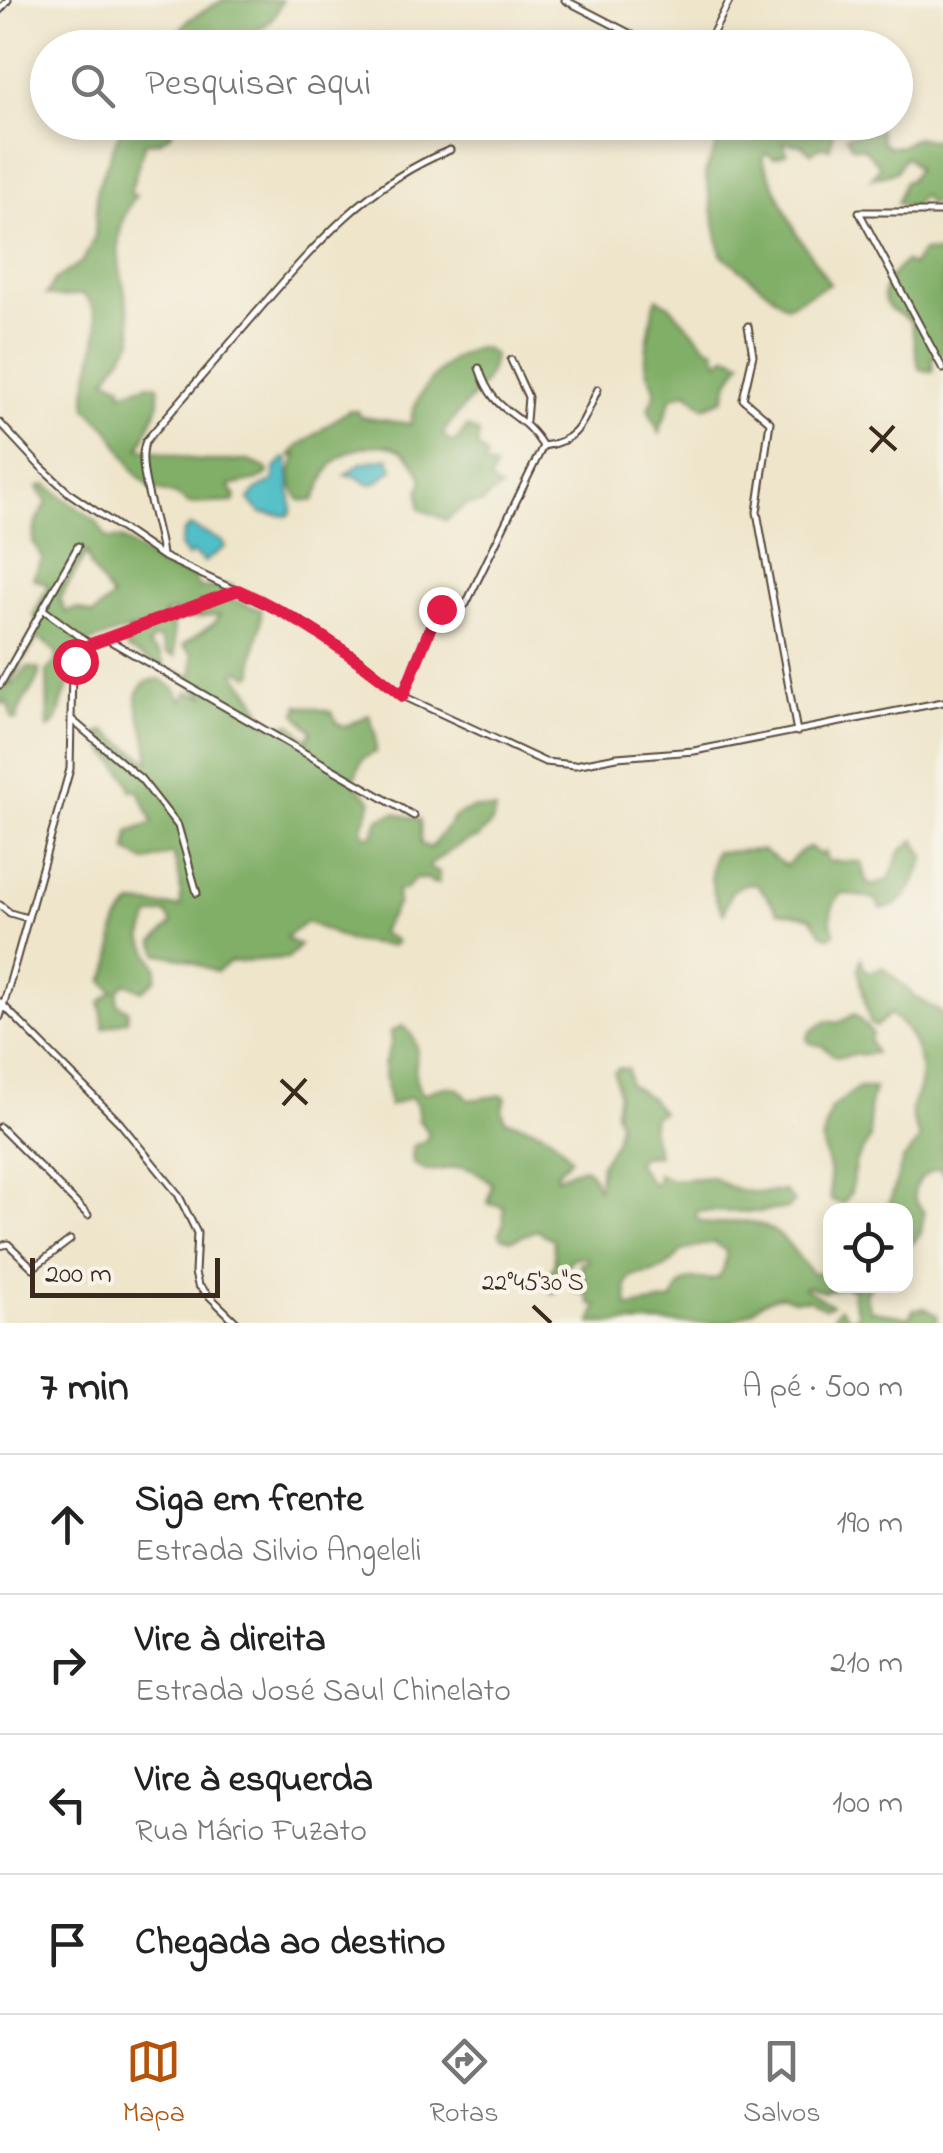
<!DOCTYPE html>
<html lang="pt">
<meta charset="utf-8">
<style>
body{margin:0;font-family:"Indie Flower",sans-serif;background:#f2f2f2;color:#222}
.controls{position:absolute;right:30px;bottom:30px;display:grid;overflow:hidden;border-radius:20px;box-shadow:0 5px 15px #0003}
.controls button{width:90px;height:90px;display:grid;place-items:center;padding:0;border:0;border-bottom:2px solid #e0e0e0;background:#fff;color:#222;font:50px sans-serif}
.scale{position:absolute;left:30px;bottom:25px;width:190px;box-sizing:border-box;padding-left:10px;border:5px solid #3b2a1e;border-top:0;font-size:28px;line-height:35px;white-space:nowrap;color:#3b2a1e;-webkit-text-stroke:8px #f7f3e8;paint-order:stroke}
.stop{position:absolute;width:30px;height:30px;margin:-22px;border:8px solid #e11d48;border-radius:50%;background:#fff}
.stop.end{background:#e11d48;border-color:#fff;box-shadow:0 2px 10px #0008}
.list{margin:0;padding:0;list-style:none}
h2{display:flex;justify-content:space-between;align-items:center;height:130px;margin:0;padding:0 40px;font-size:42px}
h2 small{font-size:32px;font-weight:400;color:#767676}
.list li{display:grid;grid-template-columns:65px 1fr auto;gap:30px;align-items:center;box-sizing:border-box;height:140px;padding:0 40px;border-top:2px solid #e0e0e0}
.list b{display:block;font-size:38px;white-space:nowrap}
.list p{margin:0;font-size:32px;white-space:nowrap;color:#767676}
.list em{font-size:32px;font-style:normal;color:#767676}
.icon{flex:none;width:55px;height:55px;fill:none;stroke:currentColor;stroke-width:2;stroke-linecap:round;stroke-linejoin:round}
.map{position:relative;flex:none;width:943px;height:1323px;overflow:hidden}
.search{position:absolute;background:#fff;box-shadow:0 5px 15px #0003;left:30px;right:30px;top:30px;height:110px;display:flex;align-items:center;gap:25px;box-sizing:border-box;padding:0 35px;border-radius:55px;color:#767676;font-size:38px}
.sheet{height:690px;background:#fff}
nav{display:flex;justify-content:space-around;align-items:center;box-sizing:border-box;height:140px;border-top:2px solid #e0e0e0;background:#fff;font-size:28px;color:#767676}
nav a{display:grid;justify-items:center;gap:5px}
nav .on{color:#b45309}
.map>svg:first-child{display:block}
</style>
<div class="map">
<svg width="943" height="1323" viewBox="0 0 943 1323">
<rect width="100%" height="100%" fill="#f7f3e8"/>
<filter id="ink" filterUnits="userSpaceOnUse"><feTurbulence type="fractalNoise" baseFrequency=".01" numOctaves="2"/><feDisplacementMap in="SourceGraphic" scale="20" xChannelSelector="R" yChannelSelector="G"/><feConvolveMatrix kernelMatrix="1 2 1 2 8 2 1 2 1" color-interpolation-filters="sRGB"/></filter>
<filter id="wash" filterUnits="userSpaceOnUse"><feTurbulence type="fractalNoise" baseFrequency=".0048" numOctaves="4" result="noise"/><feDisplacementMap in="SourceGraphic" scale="40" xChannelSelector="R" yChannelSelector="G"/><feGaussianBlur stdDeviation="2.25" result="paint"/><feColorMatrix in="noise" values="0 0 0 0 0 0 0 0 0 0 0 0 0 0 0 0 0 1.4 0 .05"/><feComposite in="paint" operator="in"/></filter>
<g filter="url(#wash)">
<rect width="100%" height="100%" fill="#eee5ca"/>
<!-- forest -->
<path fill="#81af67" stroke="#5e6c42" stroke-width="2.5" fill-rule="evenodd" d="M223,0h59c-9,29 -27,28 -47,47h-68l21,-27z
M123,123h47l2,10 -13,9 -14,1 -15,50 6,2c-36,51 -6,92 -3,145l-27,39 16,6 -1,8 29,-9 8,2 1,17 -19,45 60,13h49l17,7 2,5 -10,7 -29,6 7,11 -2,5 -45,2 -13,-9 -25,-7 -15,-14 -27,-44 -22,-22c-7,-36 30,-85 -5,-114l-20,3 -16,-2 9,-15 28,-19 12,-25 2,-47z
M727,123h78l28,8 -3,17 -10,-1 -9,6 -10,-8 -18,-3 4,11 -13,5 -8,-5 -4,6 34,74 34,51 -44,22 -65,-52 -16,-81z
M879,129l3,13 7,5 12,-1 15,-9 14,3 13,-2v56l-13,11 -8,-10 -10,13 -15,-5 7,-21 6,-2 7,-11 -12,-13 -9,16 -24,6 8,-12 -17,-18 -11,-1 -6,-11z
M922,251l21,2v100l-11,4 1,15 -14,-3 -8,-47c-7,-6 -16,-9 -22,-15 -14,-15 4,-35 16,-45l8,3z
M657,298l11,6 39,42 7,3 4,13 9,-7 15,6 -13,20 -5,18 -20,8 -17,-15 -15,5 -13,36 -11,-25c16,-24 0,-22 -2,-45 -1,-11 7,-59 11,-65z
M476,348l9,1 9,6c-3,34 -36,51 -51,79l6,8 8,-1 10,-14 12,6 -2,13 10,11 -2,7 10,4 -5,13 11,8 -13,7 -5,7 -17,2 -20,15 -26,-11 -1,-17 4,-13c-6,-11 -13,-25 -25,-30 -21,-9 -54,0 -67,17 -8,10 -10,24 -18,35l-13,-1c-11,-14 -10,-30 -3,-45l-7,1 6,-8 53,-38 8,1 4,6 50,7c0,-23 24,-52 43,-66 6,-4 15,-7 22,-10z
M46,485l50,36 11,18h15l39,27 32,10 6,12 33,-3 2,5 -7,8 34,12c2,23 -11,40 -7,63l-4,3 -12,-6 -3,3 18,23 15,29 24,-1 15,16 5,-9 -16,-17 3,-9 33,7 5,11 7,4 25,-12 6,17 1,20 -14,7 -9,23 19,19 -10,26 3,9 8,-1 5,-16 17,-6 25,7 1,24 10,4 23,-31 19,-9 22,2 -3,13 -14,15c-13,1 -36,18 -48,27v4l9,3 -1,11h-6l-3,-4h-14l-10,11h-8l1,13 -18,30 15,7v3l-4,3 -41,-5 -43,-19 -20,14 1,4 12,5 -12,13 -58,4 -14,10 -30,-13 -27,-5 -5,-12 18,-18 -6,-11 -16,3 -8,23 15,28 -1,12 -14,12 -16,-8 -8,7 -1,13 11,7 -1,10 -23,8 -4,-25 13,-12 -10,-10c20,-32 -2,-50 30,-77l48,3 -1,-27 -7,-27 -27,9 -19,-11 2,-19 24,-9 -14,-32 -8,-1c-4,-20 -27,-35 -34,-55l8,-4 45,31c-2,-10 -2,-24 -6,-34 -7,-18 -17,-47 16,-49l15,10 7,12 6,-9 18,5 -33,-27 15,6 5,-2 -1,-20 -9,-9 29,-20 8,-10c-18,-1 -27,10 -45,-4l-11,3 9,10 2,33 -9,-4 -6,-14h-7l-5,7 11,8 5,10 -2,3 -35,-18 -3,-10 9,-11 -49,16 -1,3 9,3 3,6c-13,11 -23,22 -30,38 -6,13 -4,28 -17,34l-1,-57 8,-9 2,-9 -19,-16 -29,47 5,-1 14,-16 11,2c1,18 -19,27 -22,51h-4l-6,-18 -7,2v-21l4,4 34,-64 -4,-8 14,-30 -15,-7 10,-20 -10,-16 3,-20 11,-19 -9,-16zM87,552l4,15 21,31 -19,17 -15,-6 -13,3 -5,-14z
M915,840l10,17c-9,21 -17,50 -43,52l-7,-10 -34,-6c-10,13 -14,25 -6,40l-5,4 -8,-3 -11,-17 -33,-6 -20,-26 -14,-1 -13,8 -7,21c-13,-17 -16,-41 -9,-61l47,-2 24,16 15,-15 9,-4 10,8 5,-3 2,9 34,1 5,19 6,5 17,-6 11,-28z
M861,958l4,12 7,2 11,-5 31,29 29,18v89l-4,7 4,4v60l-4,-6c-12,4 -29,15 -24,31 2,5 7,9 9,14l-3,20 -10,12h-5v-35h-17l-1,-2 15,-48 17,-21c-4,-10 -9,-20 -8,-31 1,-8 7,-15 8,-23 4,-27 -8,-56 -30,-71l-15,13 -5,-4 -12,-54z
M855,1014l17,19 -2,8 5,12 -39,4 -13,-11 -13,-3 -3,-4 4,-8 16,-10 11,2z
M403,1026c29,24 0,44 20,68 16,-6 35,-15 45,6l35,-5 3,3 -4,11 3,11c34,10 43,8 66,38l-14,14v6c27,-13 32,-17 41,13l3,-27 14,-23 4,-19 -4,-11 3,-18 -4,-21 5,-4 9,1 1,15 21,14 12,14 -8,4 -3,11 7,28 -17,1 -5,7 15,20h6l1,-9 14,6 41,-3c22,17 45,17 72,14l9,11 -5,6 -31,4 -60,-1 -3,6c19,16 39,-1 60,6 33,10 37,29 58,51l17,-4v16h41l-6,7 5,17 39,8 4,-8 12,-2 12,7v8h-101l-2,-8 6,-7 9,10h5l4,-5 -6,-17 2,-6 -10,-3 -20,5 -16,-6 -4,2 28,17 -7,3 -16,-8h-16l-12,-5 -20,8 -8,8 -26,12h-136l6,-17 -7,-2 -3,-9 -12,-4 -7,-11 2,-7 15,5 -5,-15 8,-1 -2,-5 -13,1 -13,18 -4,16 -5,1 -5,-10 9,-21 -2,-22 -16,-10 -25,10 -10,-2 -3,-5 5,-11 -1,-16 -15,-2 4,-20c-26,-25 -37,-15 -66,-13l-13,-8 -1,-16 14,-7 3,-7 -10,-12 -2,-16 -6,-8 -22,9 -5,-41 8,-23 -2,-10zM714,1242l12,9c-2,51 -29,14 -46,35 -4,4 -5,10 -7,14l-45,7 -2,-24 5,-7c22,-4 36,-3 50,-25z
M859,1088h15l-5,22 1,29 -15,24 -4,29 -8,12 -12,-4 -2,-31 -7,-27 9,-34c11,-6 16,-14 28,-20z"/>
<!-- water -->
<path fill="#51bfc8" stroke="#467473" stroke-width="2.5" d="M284,458l4,3 4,50 -4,5 -27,-3 -12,-13 7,-10 17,-9 2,-12z
M389,458l4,11 -17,14 -8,1 -13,-8 -10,-1 16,-12z
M190,526l33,16 2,5 -21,15 -12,-9 -5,4 -7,-11 4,-14z"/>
</g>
<g filter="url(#ink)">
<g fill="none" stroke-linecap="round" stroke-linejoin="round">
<defs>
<path id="minor" d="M565,0l93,48
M0,10l8,-10
M705,48l25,-48
M943,212h-84l84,157
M748,326l5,29 -10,44 27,23 -13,90 40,220
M511,360l17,37 -2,24
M479,368c16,50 40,39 64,78
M0,423l39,42 30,28 93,63 133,62 66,43 42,35 142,66 30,3 42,-8 77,-6 249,-49
M162,556c-2,-31 -28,-90 -16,-115 37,-43 74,-86 111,-129 57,-66 110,-129 193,-162
M44,610l46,34
M107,639l307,177
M0,685l78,-139
M403,696l32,-80 6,-7 15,1 10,-6 77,-158c38,-5 40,-26 55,-57
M71,719l70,60 37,47 19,67
M0,905l10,8 17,5
M0,1002l120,121 58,71 19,39 -2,40 3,12 39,38
M0,1017l70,-248 2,-100 7,-15 12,-9 144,-54
M0,1127l88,88
M0,1246l8,-2 25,24 37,-28"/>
</defs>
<!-- minor casing -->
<use href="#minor" stroke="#564638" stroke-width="9"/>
<!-- minor -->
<use href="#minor" stroke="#fff" stroke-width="5"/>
</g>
</g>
<g fill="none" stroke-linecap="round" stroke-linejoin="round" filter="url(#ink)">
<!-- route -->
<path stroke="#e11d48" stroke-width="12" d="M75,661l9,-13 7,-4 147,-54c60,26 114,64 165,106l32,-80 6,-7"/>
</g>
<!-- ticks -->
<path fill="none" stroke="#3b2a1e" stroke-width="4" d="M870,427l26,23M871,452l23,-26M281,1080l26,24M283,1105l23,-26M533,1306l18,17"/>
<g font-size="25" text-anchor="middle" fill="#3b2a1e" stroke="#f7f3e8" stroke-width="9" stroke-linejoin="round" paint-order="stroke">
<text x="533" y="1290">22°45'30"S</text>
</g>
</svg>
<div class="controls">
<button><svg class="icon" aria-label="locate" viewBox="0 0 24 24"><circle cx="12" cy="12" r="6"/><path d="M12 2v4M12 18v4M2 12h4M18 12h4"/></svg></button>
</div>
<div class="scale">200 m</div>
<div class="stop" style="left:75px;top:661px"></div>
<div class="stop end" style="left:441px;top:609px"></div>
<div class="search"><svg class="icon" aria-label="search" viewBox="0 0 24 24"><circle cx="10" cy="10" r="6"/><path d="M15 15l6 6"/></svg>Pesquisar aqui</div>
</div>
<section class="sheet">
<h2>7 min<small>A pé · 500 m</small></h2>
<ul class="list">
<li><svg class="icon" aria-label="ahead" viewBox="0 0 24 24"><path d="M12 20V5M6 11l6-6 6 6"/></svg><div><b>Siga em frente</b><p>Estrada Silvio Angeleli</p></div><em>190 m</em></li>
<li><svg class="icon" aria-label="right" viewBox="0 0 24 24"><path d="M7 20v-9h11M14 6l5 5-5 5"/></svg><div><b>Vire à direita</b><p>Estrada José Saul Chinelato</p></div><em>210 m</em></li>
<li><svg class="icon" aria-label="left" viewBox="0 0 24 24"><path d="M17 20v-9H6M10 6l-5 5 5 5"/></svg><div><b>Vire à esquerda</b><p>Rua Mário Fuzato</p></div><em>100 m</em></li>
<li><svg class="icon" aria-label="arrive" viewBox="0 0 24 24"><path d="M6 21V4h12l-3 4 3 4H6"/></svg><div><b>Chegada ao destino</b></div></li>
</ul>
</section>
<nav>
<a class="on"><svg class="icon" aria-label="map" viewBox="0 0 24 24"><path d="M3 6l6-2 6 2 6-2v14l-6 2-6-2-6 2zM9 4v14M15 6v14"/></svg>Mapa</a>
<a><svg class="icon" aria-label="directions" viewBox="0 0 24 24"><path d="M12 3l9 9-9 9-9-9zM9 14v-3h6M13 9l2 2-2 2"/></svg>Rotas</a>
<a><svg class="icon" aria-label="saved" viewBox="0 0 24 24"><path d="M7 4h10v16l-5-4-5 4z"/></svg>Salvos</a>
</nav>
